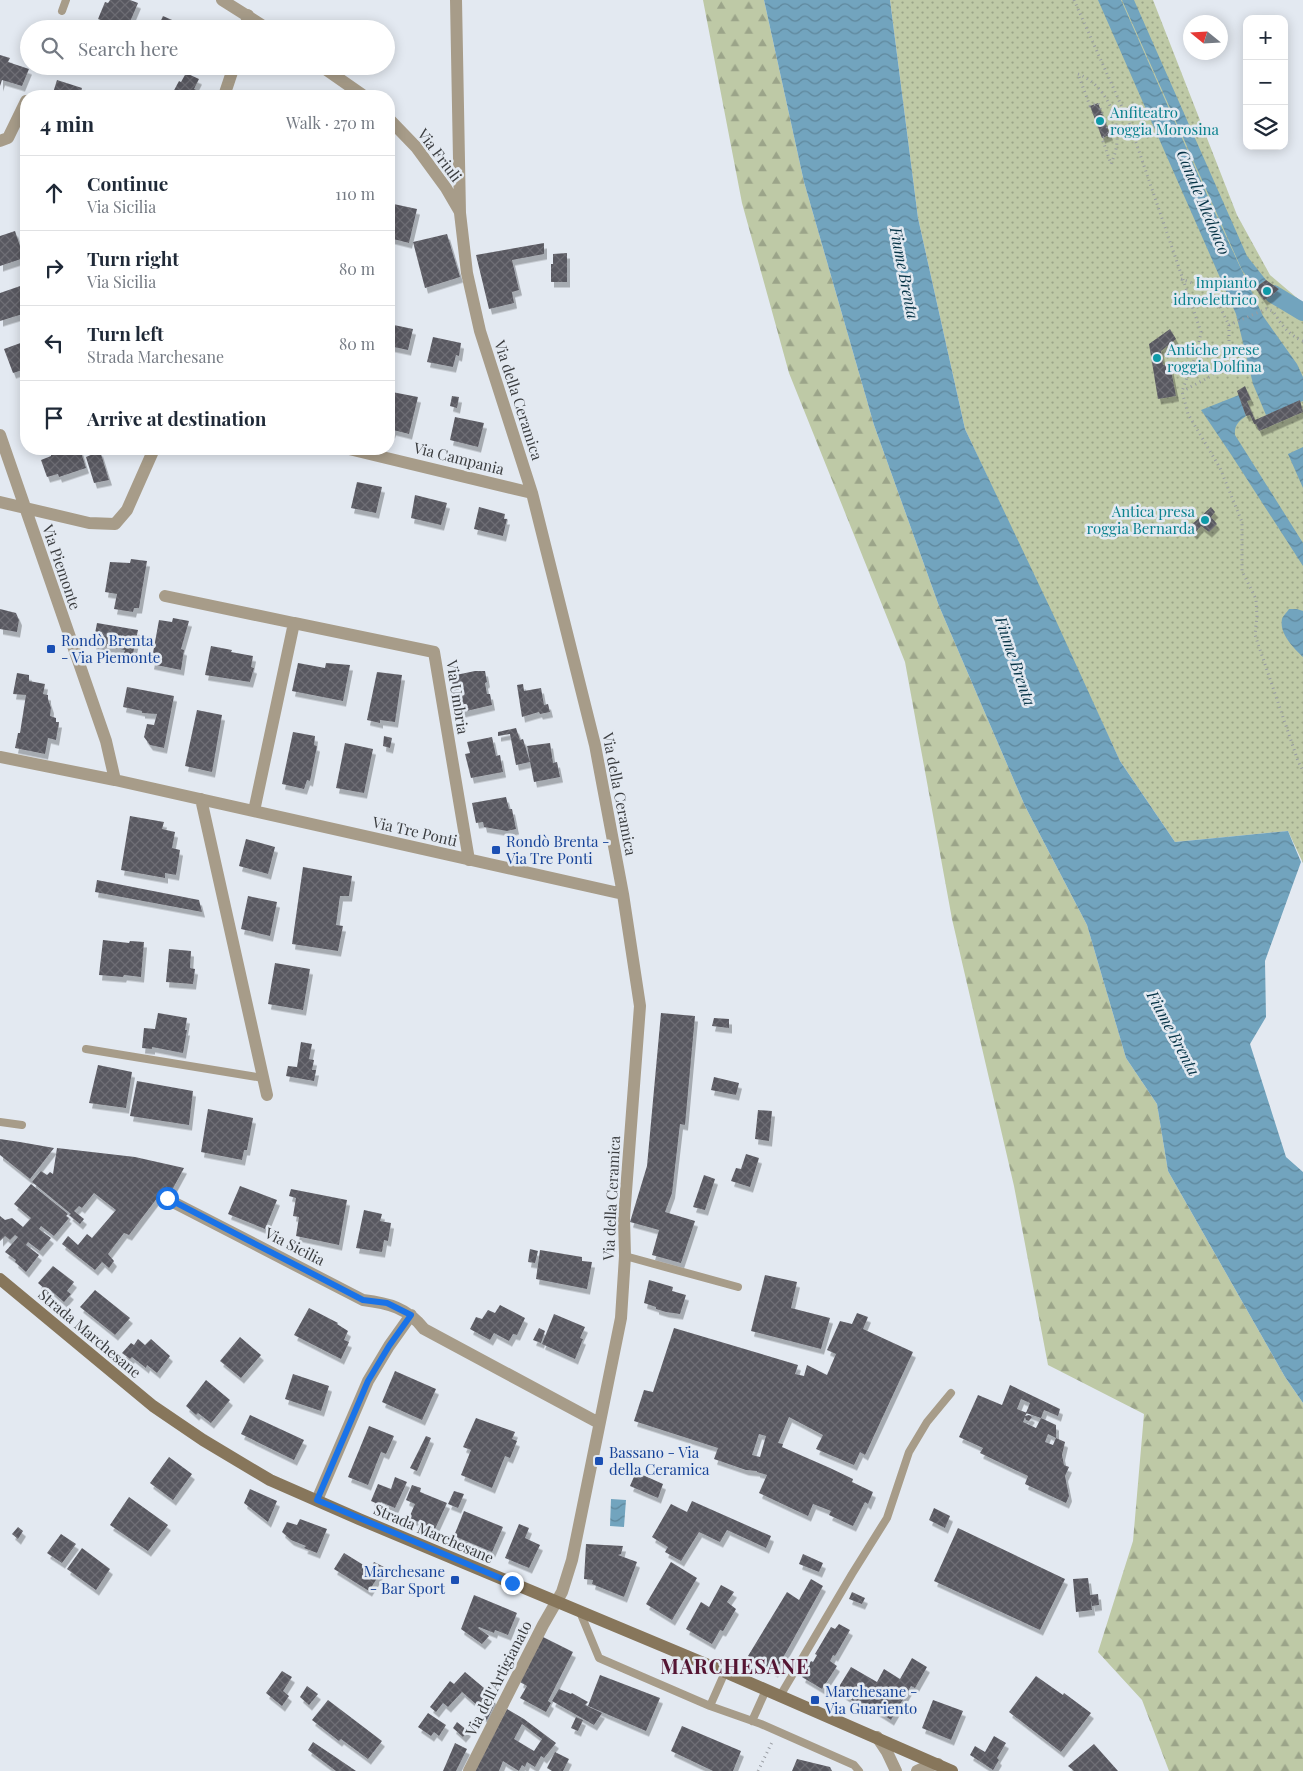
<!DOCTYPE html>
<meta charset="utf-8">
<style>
body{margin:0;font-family:"Playfair Display",serif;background:#f2f2f3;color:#1f2937}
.controls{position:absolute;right:15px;top:15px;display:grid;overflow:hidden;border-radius:10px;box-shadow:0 2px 12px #0003}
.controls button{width:45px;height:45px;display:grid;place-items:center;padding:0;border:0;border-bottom:1px solid #e0e1e3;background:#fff;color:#1f2937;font:25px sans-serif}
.compass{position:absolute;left:1183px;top:15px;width:45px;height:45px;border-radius:50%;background:#fff;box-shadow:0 2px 12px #0003;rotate:288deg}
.stop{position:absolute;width:15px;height:15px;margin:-11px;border:4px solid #1a73e8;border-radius:50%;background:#fff}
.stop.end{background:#1a73e8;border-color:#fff;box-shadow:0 1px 5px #0008}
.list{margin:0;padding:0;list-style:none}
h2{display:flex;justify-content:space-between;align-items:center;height:65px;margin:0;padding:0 20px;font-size:21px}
h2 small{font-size:16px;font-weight:400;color:#747a83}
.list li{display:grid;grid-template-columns:32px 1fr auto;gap:15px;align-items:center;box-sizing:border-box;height:75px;padding:0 20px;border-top:1px solid #e0e1e3}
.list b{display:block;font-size:19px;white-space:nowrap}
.list p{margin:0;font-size:16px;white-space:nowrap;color:#747a83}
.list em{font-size:16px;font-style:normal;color:#747a83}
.icon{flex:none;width:28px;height:28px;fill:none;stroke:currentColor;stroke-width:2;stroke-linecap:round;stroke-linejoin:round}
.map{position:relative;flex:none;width:1303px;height:1771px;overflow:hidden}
.search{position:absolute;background:#fff;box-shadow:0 2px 12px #0003;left:20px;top:20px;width:375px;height:55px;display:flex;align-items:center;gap:12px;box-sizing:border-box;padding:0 18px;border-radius:28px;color:#747a83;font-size:19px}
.panel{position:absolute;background:#fff;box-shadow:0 2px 12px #0003;left:20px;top:90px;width:375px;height:365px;border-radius:20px}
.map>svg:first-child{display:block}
</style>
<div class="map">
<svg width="1303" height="1771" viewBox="0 0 1303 1771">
<defs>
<pattern id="forest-firs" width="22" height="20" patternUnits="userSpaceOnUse" patternTransform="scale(1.25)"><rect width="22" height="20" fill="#bec9a6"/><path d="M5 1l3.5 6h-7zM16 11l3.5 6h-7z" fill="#9ba489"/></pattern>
<pattern id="park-dots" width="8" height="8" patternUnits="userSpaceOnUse" patternTransform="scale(1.25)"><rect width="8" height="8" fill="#bec9a6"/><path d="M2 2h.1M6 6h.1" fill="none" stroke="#9ba489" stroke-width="1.8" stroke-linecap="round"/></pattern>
<pattern id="water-waves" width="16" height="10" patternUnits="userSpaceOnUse" patternTransform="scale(1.25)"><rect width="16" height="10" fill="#72a4be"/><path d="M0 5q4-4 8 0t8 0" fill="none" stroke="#5f879c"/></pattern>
<pattern id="building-cross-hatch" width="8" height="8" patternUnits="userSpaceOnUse" patternTransform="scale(1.25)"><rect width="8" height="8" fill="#595860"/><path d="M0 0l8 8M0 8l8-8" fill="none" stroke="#6e6e74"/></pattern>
<filter id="shadow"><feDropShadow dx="3" dy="5.5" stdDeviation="0" flood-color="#0004"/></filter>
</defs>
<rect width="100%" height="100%" fill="#e3e9f1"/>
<!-- forest -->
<path fill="url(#forest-firs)" d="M703,0h61l40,182 70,243 65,181 86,200 62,119 39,133 31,46 11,67 117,206 18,26v368h-134l-27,-71 -44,-48 35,-111 11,-127 -96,-49 -34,-179 -62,-267 -47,-257 -116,-289 -47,-170z"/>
<!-- park -->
<path fill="url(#park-dots)" d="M890,0h263l84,215 33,60 33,28v560l-15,-32 -113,11 -55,-81 -155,-332 -47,-211z"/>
<!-- water -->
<path fill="url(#water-waves)" d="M764,0h126l28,218 47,211 87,183 68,149 55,81 113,-11 13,31 -36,99 1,56 -16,27 36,113 17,15v231l-18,-26 -117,-206 -11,-67 -31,-46 -39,-133 -62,-119 -86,-200 -65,-181 -70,-243z
M1098,0h23l95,215 47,101 34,48 6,13v24l-37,14 -13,-31 -17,-70z
M1122,0h12l113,256 19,24 -11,8 -13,-18z
M1239,395l7,21c-7,5 -12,9 -11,19l68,108v23l-71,-110 -31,-46z
M1303,447v41l-15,-34z
M1289,609h8l6,2v46c-9,-9 -24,-23 -21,-38 1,-3 5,-7 7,-10z
M611,1499l15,1 -2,27 -14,-1z"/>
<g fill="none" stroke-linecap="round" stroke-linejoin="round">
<!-- canal -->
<path stroke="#72a4be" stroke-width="18" d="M1273,294l30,18"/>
</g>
<!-- building -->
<path fill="url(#building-cross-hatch)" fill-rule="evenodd" filter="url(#shadow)" d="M110,0h20l8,3 -11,26h-6l-23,-10 7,-17 3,1z
M163,16l25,11 -1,2h-30z
M0,55l10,3 -2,4 21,7 -7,17 -20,-6 -2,6z
M186,73l13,6 -5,10 9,4 -2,3h-30l8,-15 2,1z
M57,80l25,8 -2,8h-28z
M1098,103l12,32 -8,3 -12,-32z
M389,203l28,6 -8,34 -20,-5z
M15,231l9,27 -24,8v-30z
M447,234l13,43 -35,11 -12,-46z
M544,243v11l-32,6 7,30 -7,2 2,11 -25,6 -13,-54z
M567,253v29h-16v-18h2v-10z
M1266,280l13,9 -9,8 -6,3 -9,-12z
M26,284v29l-26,8v-28z
M389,324l24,5 -5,21 -19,-4z
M1170,329l6,10 -15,12 2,14h7l6,31 -18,3 -9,-55z
M433,337l28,6 -2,13 -3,-1 -3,12 -26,-5z
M26,341v28l-13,4 -9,-24z
M1245,386l6,14 -4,1 8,19 45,-20 3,12 -44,19 -3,-7h-2l-4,-9 -4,1 -4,-11 -5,-14z
M392,392l26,5 -9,37 -16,-4 -1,3 -3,-1v-27z
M452,396l7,1 -2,11 -7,-2z
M455,417l29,6 -6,24 -28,-7z
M62,449h18l6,19 -27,9 -1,-3 -11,3 -6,-17 10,-4v-4z
M100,451l9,29 -15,3 -8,-26z
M357,482l25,5 -6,26 -25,-5z
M415,495l32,8 -6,22 -30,-7z
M479,507l26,7 -1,5h3l-4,17 -29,-7z
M1211,507l4,5 -4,5 6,7 -8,8 -8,-6 -7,8 -6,-6z
M131,559l16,2 -8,47h-5l-1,4 -19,-3 3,-15 -12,-2 5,-30 20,1z
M0,609l16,4 3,7 -2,12 -17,-3z
M173,618l16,3 -8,28 3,1 -3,20 -30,-6 8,-44 13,2z
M97,623l41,7 -6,28 -9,-2 2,-6 -32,-6z
M211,646l21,4 -1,2 22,4 -2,11 3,1 -4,14 -45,-7z
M298,663l27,5 1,-5 24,2 -7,36 -51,-10z
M475,671h10l2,11 -2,1 2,11h3l2,11 -34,8 -7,-37z
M377,672l25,3 -7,47 -15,-2v3l-13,-3z
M17,673l12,2v6l16,3 -2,10 5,1v4l3,9 -1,8 6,2v4h3l-3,18 -8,-2 -3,16 -30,-6 3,-15h2l6,-38 -13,-1z
M523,684l1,7 17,-3 3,17 4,-1 2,8 -10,2 -1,-2 -17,5 -5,-32z
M127,687l47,9 -10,52 -14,-3 -6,-8 3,-13 7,1 3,-11 -15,-1v-2l-19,-4z
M197,710l25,5 -10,57 -27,-6z
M516,728l4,12 3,-1 7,23 -14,3 -6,-31 -12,2v-4z
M293,732l22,4 -1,9 3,1 -7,35 -3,-1 -3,9 -22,-5z
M384,736l8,2 -2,10 -7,-2z
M492,737l4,19 4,-1 3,17 -32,6 -6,-24 5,-1 -3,-11z
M345,743l28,6 -9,44 -28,-5z
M550,743l3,20 4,-1 3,15 -26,5 -7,-36z
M506,797l3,12h3l4,20 -9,2 -23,-4 -1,-5 -7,1 -4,-20z
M130,816l34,6 -2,7 13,3 -3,16 8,2 -4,25 -11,-2v5l-44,-8z
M246,839l29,8 -7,27 -29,-8z
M303,867l49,9 -3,20h-9l-4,29 7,1 -5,25 -46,-7z
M97,880l102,20 3,12 -107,-20z
M248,896l29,6 -7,34 -29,-7z
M103,940l26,3 1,-2 14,1 -3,35 -17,-2 -1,2 -24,-2z
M169,949l22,2 -1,17 5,1 -2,15 -27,-2z
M275,963l35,6 -7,41 -35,-6z
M158,1013l29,5 -2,12h2l-4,23 -31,-6v2l-10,-1 2,-20 11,1z
M661,1013l34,3 -10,109 -5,-1 -8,69 -7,19 30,9 -14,42 -29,-8 7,-25 -29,-8 17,-56z
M714,1018l15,1v9l-17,-2z
M301,1042l11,2 -3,15 5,1 -2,10h4l-2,11 -28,-5 2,-10 9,1z
M98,1065l34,7 -6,36 -37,-5z
M714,1077l25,6 -3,12 -25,-5z
M137,1081l56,10 -4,34 -59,-9z
M208,1109l45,9 -6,32h-3l-2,10 -41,-8z
M758,1110l14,1 -3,30 -14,-2z
M0,1139l20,3 34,6 -24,31 -30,-24z
M57,1148l78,9 49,11 -13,24 -7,-3 -35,46 -5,-2 -16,21 6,7 -5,7 -7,-6 -7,8 -33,-26 6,-8 10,9 9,-11 5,4 24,-28 -22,-17 -12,15 -3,-2 -5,5 10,8 -4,5 -11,-9 2,-1 -39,-32 9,-11 6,4 3,-3 3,2z
M746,1154l13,4 -9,29 -19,-6 5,-13 5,1z
M704,1175l11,4 -10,31 -12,-3z
M31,1184l37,30 -2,2 3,2 -15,18 -13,-10 -2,3 12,9 -11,13 -12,-9 -2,3 13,10 -13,17 -11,-10 1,-2 -11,-8 13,-15 -3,-2 -5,5 -5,-4 -5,5v-25l5,4 7,-2 11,9 8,-9 -17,-14z
M240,1186l37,14 -12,29 -37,-15z
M291,1189l56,11 -8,45 -43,-9 3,-19 -6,-1 3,-18 -7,-2z
M364,1210l18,4 -2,7 11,2 -3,18 -4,-1 -2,12 -26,-4z
M530,1249l8,2 -3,12 -7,-1z
M540,1250l42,7v4l10,1 -5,27 -51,-10z
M53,1266l21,16 -7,9 4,3 -7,8 -16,-14 -2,2 -8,-7z
M765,1275l32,7 -6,26 39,10 -9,31 -70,-18z
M649,1280l24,7 -1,4 14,4 -6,19 -14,-2 -10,-3v-2l-12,-4z
M95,1290l35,28 -15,17 -35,-28z
M500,1305l25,13 -8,17 -4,-1 -4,7 -15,-8 -4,7 -20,-11 6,-12 6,2 6,-9 7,3z
M309,1308l29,15 -1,1 11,7 -4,9 5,2 -8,17 -47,-24z
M857,1313l11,4 -5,12 50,23 -48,103 -5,-3 -6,13 -38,-16 7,-14 -34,-18 -11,26 5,1 -1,3 48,21 23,11 -1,3 21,10 -5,12 -3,-2 -12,24 -24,-11 2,-4 -18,-7 -5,12 -49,-23 8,-18 -10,-3v-1l-11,-1 -32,-11 4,-11 -84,-27 10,-31 9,2 21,-64 124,37 -3,9 9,2 3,-11 20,10 9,-21 -9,-4 13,-29 12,3zM759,1434l7,2 -6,21 -8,-2z
M554,1314l31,13 -5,11 3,1 -8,20 -33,-15z
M539,1328l6,3 -4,12 -8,-3z
M240,1337l21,18 -20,23 -21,-17z
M138,1339l7,6 6,-6 19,17 -13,17 -10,-8 -1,3 -14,-11 -2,2 -8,-6 9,-10 3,2z
M395,1371l41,18 -14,31 -40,-18z
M293,1374l36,12 -8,25 -36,-12z
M206,1380l24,20 -19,23 -13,-10 -2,2 -10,-9z
M1010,1385l50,24 -2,7 -14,-6 -3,8 -15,-5 4,-10 -9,-4 -4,10 10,4 -2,3 4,-1 3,2 -3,4 -3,-1 -1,-3 -2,5 13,6 5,-10 15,7v13l-8,-4 -3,8 8,3 3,-7 9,4 -3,13 2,10 5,2 -4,9 4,20 -3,7 -41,-19 3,-8 -48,-23 3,-5 -24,-11 19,-42 24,10z
M250,1415l54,25 -10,20 -53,-26z
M476,1418l39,14 -3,7 5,2 -7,17 -5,-2 -13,32 -31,-13 10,-25 -8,-3z
M369,1426l25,10 -8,18 -5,-2 -13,33 -20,-8z
M426,1436l5,2 -14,33 -7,-3z
M169,1457l23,17 -19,26 -23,-17z
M636,1472l27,12 -5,14 -28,-12z
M395,1477l12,5 -12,26 -14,-6 -1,3 -9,-4 7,-17 13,5z
M412,1485l9,3 -1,4 27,11 -12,26 -26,-11 6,-14 -9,-4z
M250,1489l27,12 -9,21 -24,-19z
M454,1491l10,3 -6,14 -10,-4z
M129,1497l39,28 -20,26 -38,-26z
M692,1501l79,35 -5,12 -39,-18 -7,12 -21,-10 -18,29 -16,-9 3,-5 -16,-10 19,-33 16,8z
M934,1508l16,8 -5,12 -16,-8z
M464,1511l39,16 -11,25 -38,-16z
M300,1519l27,10 -10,24 -13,-5 2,-2 -15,-6 -9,-8 5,-10 10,3z
M519,1524l10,4 -4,10 15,7 -11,23 -24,-10z
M18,1527l5,4 -5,8 -6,-5z
M958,1528l107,51 -25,51 -106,-49z
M61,1534l15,10 -14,19 -15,-10z
M586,1544l37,2 -2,8 -3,1 19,7 -13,35 -32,-13 1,-4 -9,-1z
M82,1548l28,21 -14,21 -29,-21z
M344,1553l26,16 4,-7 10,5 -15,24 -35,-22z
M803,1554l20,9 -4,9 -20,-8z
M671,1562l26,16 -25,42 -26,-16z
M1088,1578l4,32 -16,2 -3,-33z
M811,1579l12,7 -48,86 -27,-16 39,-64 12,8z
M721,1585l13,7 -7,10 9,7 -13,22 -3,-1 -8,14 -26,-15 15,-27 8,5z
M852,1592l13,6 -3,6 -13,-5z
M1098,1594l1,11 -7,1 -2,-11z
M474,1595l43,18 -9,22 -13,-5 -1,3 -15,-6 -1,1 11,8 -7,8 -21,-15z
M839,1624l11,6 -15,26 -2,-1 -3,6 7,5 -15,23 -20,-12 9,-16 2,1 4,-7 -2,-1 16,-27 4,2z
M541,1636l32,16 -25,49 3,2 -5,9 -26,-14 7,-12 -7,-4z
M912,1658l15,9 -12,21 -4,-2 -20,34 -27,-17 -2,4 -25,-17 14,-23 26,15 7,-13 16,10z
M282,1671l10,6 -9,14 6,5 -7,10 -16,-13z
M465,1672l25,21 5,10 -8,17 -5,-5 3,-3 -23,-20 -14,15 -5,-4 -7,9 -6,-5 20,-26 4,3z
M600,1675l60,23 -14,33 -58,-25z
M1036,1676l27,19 1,-2 27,20 -30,39 -52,-40z
M307,1686l11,8 -9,11 -9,-8z
M559,1689l12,5 1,-1 16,9 -3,3 17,8 -8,12 -42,-24z
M328,1700l54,41 -14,18 -27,-20 -2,2 -27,-21z
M933,1700l30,11 -12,29 -29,-12z
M507,1709l17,10 32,24 -12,15 -3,-2 -6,11 -8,-5 -2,5 -3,-2 -3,6 -16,-10 -4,10h-26zM522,1724l20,15 -8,12 -20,-12z
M428,1713l18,12 -7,11 -5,-4 -3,4 -13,-9z
M576,1717l7,3 -5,11 -7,-3z
M457,1722l11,9 -5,6 -10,-9z
M682,1726l59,25 -8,20h-20l-42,-20z
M994,1736l12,7 -9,15 2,2 -6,10 -23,-15 5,-9 10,6z
M313,1742l18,12 25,17h-20l-28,-21z
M455,1743l12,6 -11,22h-13z
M1094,1744l24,27h-44l-6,-5z
M555,1752l14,7 -6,12h-11l-5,-3z
M797,1759l33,8 2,4h-40z"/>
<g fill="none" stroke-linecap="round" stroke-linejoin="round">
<!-- path -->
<path stroke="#989ca2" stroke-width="3" stroke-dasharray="1 4" stroke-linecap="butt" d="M1074,0l56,125 71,207 -4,20 -15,39 6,23 32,54 22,54v49l14,28 1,17 -2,19 43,126 5,10
M1078,74c27,10 44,46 38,75 -1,5 -3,10 -5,15l-9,-26 8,-3 -12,-32 -8,3z
M1113,113l10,-4
M1181,279l20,7 16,15 12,24v32l-18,19 -28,15
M1229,325l37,-16 7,2c8,13 15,24 30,30
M758,1771l15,-31"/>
<!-- lane -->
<path stroke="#a79c89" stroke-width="8" d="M62,11l4,-11
M86,1049l177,29
M0,1122l22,3
M625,1256l113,31
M580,1612l19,46 111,48 15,-34
M780,1696l72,-122 35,-56 22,-66 18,-30 24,-29
M710,1706l51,18 93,41 5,6
M752,1721l14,-31"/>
<!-- street -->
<path stroke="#a79c89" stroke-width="12" d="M222,0l46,29
M456,0l4,213 7,60 13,58 52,162 63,252 28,149 17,112 -16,212 1,38 -4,62 -49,242 -10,32 -19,33 -74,146
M245,29l3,-14
M321,66l43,30
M224,96l10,-30
M389,119l27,28 30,41 14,24
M0,141l8,-3 18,-37
M0,435l106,306 9,39
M349,449l183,44
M0,502l89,21 26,1 12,-14 27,-61
M165,596l129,27 -40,188
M294,623l140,29 35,208
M0,757l115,23 508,114
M201,799l66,296
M167,1199l196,101c25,3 45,8 61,29l175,94
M317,1500l51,-119 21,-35 22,-31
M877,1737l10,15 9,19
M917,1771l11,-5 10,-2"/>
<!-- secondary -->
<path stroke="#87765b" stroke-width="12" d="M0,1279l153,127 50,34 67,40 89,39 366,153 227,99"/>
</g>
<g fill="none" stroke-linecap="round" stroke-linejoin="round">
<!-- route -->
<path stroke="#1a73e8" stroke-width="6" d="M167,1198l196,102 24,3 24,12 -22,31 -21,35 -51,119 195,83"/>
</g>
<!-- markers -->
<g fill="#0f9aa8" stroke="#e3e9f1" stroke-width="2">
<circle cx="1100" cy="121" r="5"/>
<circle cx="1267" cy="291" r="5"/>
<circle cx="1157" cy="358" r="5"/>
<circle cx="1205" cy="520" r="5"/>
</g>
<g fill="#1a4fb4" stroke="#e3e9f1" stroke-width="2">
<rect x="46" y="644" width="10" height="10" rx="2.5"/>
<rect x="491" y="845" width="10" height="10" rx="2.5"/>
<rect x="594" y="1456" width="10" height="10" rx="2.5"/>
<rect x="450" y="1575" width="10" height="10" rx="2.5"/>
<rect x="810" y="1695" width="10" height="10" rx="2.5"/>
</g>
<g text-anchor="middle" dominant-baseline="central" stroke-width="5" stroke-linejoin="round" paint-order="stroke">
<!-- culture labels -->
<g font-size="15" fill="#0d838f" stroke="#e3e9f1" text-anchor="start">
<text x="1110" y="112">Anfiteatro<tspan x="1110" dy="17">roggia Morosina</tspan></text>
<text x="1257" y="282" text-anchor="end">Impianto<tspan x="1257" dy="17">idroelettrico</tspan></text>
<text x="1167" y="349">Antiche prese<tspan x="1167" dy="17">roggia Dolfina</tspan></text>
<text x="1195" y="511" text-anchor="end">Antica presa<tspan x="1195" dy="17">roggia Bernarda</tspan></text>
</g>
<!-- street labels -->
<g font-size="15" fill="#3a3c3f" stroke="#e3e9f1">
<text transform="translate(440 155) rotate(53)">Via Friuli</text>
<text transform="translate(519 400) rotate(72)">Via della Ceramica</text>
<text transform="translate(459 458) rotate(14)">Via Campania</text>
<text transform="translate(62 567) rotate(71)">Via Piemonte</text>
<text transform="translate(458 697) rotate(81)">Via Umbria</text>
<text transform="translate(620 794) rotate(79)">Via della Ceramica</text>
<text transform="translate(415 831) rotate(13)">Via Tre Ponti</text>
<text transform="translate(611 1198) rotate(-87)">Via della Ceramica</text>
<text transform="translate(295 1246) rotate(27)">Via Sicilia</text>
<text transform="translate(90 1333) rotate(40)">Strada Marchesane</text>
<text transform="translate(434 1533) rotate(23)">Strada Marchesane</text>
<text transform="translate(498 1678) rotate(-63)">Via dell'Artigianato</text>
</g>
<!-- transit labels -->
<g font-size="15" fill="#164399" stroke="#e3e9f1" text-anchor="start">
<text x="61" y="640">Rondò Brenta<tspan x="61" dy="17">- Via Piemonte</tspan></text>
<text x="506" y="841">Rondò Brenta -<tspan x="506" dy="17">Via Tre Ponti</tspan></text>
<text x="609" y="1452">Bassano - Via<tspan x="609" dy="17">della Ceramica</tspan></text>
<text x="445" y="1571" text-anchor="end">Marchesane<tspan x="445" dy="17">- Bar Sport</tspan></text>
<text x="825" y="1691">Marchesane -<tspan x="825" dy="17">Via Guariento</tspan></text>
</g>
<!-- water labels -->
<g font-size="16" font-style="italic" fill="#053346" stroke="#e3e9f1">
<text transform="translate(1204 202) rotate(67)">Canale Medoaco</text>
<text transform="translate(905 273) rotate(79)">Fiume Brenta</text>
<text transform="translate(1016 661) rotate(71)">Fiume Brenta</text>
<text transform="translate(1174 1033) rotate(62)">Fiume Brenta</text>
</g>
<!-- district labels -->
<g font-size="20" font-weight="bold" letter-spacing="1" fill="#551533" stroke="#e3e9f1">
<text x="735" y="1665">MARCHESANE</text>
</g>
</g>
</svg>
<div class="controls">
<button>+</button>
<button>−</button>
<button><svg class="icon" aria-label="layers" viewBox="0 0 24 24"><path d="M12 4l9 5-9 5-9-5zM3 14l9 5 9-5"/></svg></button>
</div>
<svg class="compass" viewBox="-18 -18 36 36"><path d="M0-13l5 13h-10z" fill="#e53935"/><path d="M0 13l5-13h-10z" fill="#747a83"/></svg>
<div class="stop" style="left:167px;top:1198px"></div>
<div class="stop end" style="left:512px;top:1583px"></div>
<div class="search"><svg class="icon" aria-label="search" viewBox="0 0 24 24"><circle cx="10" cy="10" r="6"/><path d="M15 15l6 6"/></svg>Search here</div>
<section class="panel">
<h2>4 min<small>Walk · 270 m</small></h2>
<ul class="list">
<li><svg class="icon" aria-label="ahead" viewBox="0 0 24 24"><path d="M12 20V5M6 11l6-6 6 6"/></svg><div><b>Continue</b><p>Via Sicilia</p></div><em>110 m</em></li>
<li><svg class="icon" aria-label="right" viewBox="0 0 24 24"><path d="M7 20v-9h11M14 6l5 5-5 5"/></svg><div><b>Turn right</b><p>Via Sicilia</p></div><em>80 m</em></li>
<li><svg class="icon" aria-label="left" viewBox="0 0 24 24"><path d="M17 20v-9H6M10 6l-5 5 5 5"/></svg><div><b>Turn left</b><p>Strada Marchesane</p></div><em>80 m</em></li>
<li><svg class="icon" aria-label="arrive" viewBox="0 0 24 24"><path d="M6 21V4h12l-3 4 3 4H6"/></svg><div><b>Arrive at destination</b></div></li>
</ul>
</section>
</div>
